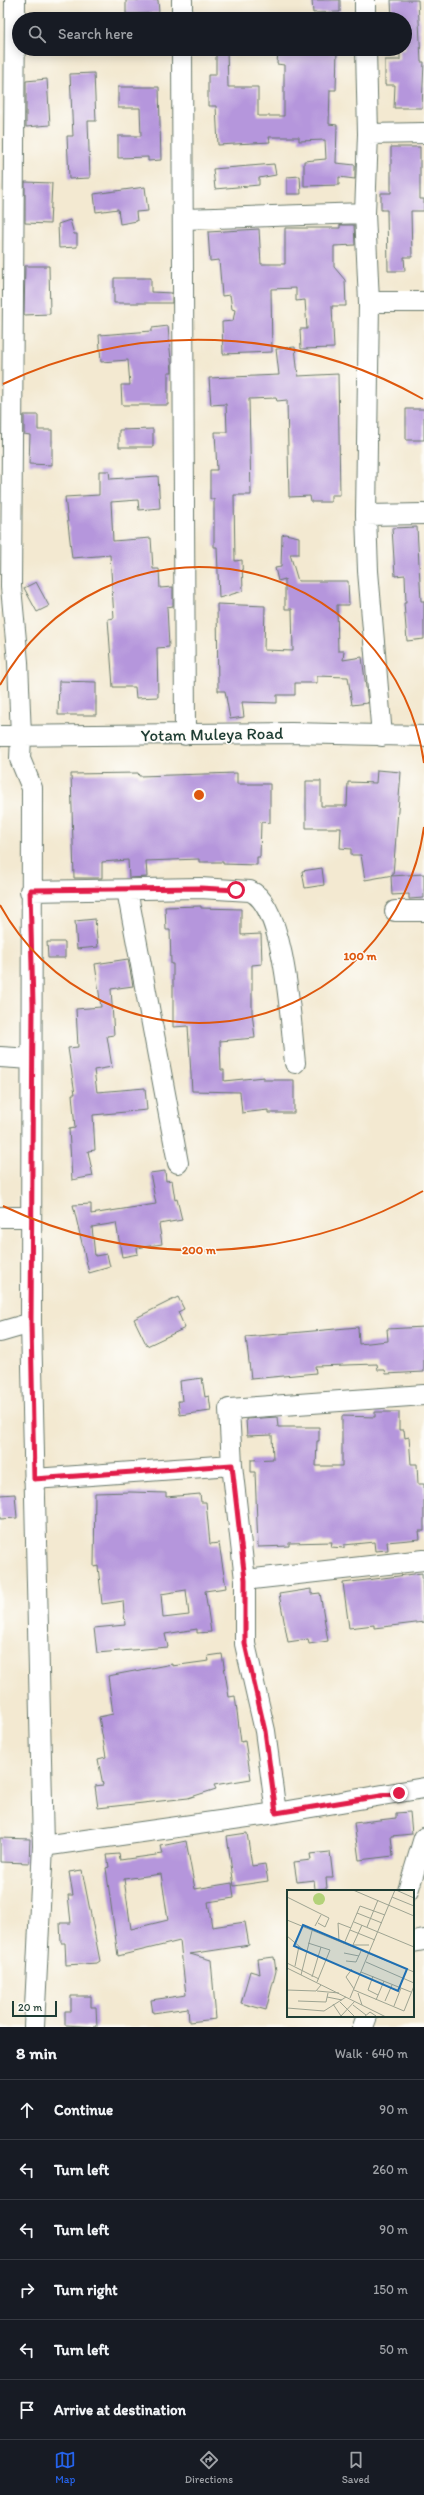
<!DOCTYPE html>
<meta charset="utf-8">
<style>
body{margin:0;font-family:Itim,sans-serif;background:#20242c;color:#f1f3f6}
.scale{position:absolute;left:12px;bottom:10px;width:45px;box-sizing:border-box;padding-left:4px;border:2px solid #1f3d34;border-top:0;font-size:11px;line-height:14px;white-space:nowrap;color:#1f3d34;-webkit-text-stroke:3px #fdfcf7;paint-order:stroke}
.stop{position:absolute;width:12px;height:12px;margin:-9px;border:3px solid #e11d48;border-radius:50%;background:#fff}
.stop.end{background:#e11d48;border-color:#fff;box-shadow:0 1px 4px #0008}
.list{margin:0;padding:0;list-style:none}
h2{display:flex;justify-content:space-between;align-items:center;height:52px;margin:0;padding:0 16px;font-size:17px}
h2 small{font-size:13px;font-weight:400;color:#9ea1a6}
.list li{display:grid;grid-template-columns:26px 1fr auto;gap:12px;align-items:center;box-sizing:border-box;height:60px;padding:0 16px;border-top:1px solid #363941}
.list b{display:block;font-size:15px;white-space:nowrap}
.list em{font-size:13px;font-style:normal;color:#9ea1a6}
.icon{flex:none;width:22px;height:22px;fill:none;stroke:currentColor;stroke-width:2;stroke-linecap:round;stroke-linejoin:round}
.map{position:relative;flex:none;width:424px;height:2027px;overflow:hidden}
.search{position:absolute;background:#171b24;box-shadow:0 2px 10px #0003;left:12px;right:12px;top:12px;height:44px;display:flex;align-items:center;gap:10px;box-sizing:border-box;padding:0 14px;border-radius:22px;color:#9ea1a6;font-size:15px}
.sheet{height:412px;background:#171b24}
nav{display:flex;justify-content:space-around;align-items:center;box-sizing:border-box;height:56px;border-top:1px solid #363941;background:#171b24;font-size:11px;color:#9ea1a6}
nav a{display:grid;justify-items:center;gap:2px}
nav .on{color:#2563eb}
.map>svg:first-child{display:block}
</style>
<div class="map">
<svg width="424" height="2027" viewBox="0 0 424 2027">
<rect width="100%" height="100%" fill="#fdfcf7"/>
<filter id="ink" filterUnits="userSpaceOnUse"><feTurbulence type="fractalNoise" baseFrequency=".025" numOctaves="2"/><feDisplacementMap in="SourceGraphic" scale="8" xChannelSelector="R" yChannelSelector="G"/><feConvolveMatrix kernelMatrix="1 2 1 2 8 2 1 2 1" color-interpolation-filters="sRGB"/></filter>
<filter id="wash" filterUnits="userSpaceOnUse"><feTurbulence type="fractalNoise" baseFrequency=".012" numOctaves="4" result="noise"/><feDisplacementMap in="SourceGraphic" scale="16" xChannelSelector="R" yChannelSelector="G"/><feGaussianBlur stdDeviation="0.9" result="paint"/><feColorMatrix in="noise" values="0 0 0 0 0 0 0 0 0 0 0 0 0 0 0 0 0 1.4 0 .05"/><feComposite in="paint" operator="in"/></filter>
<g filter="url(#wash)">
<rect width="100%" height="100%" fill="#f3e9d1"/>
<g id="blocks">
<!-- building -->
<path fill="#b596dc" fill-rule="evenodd" d="M126,0h32l1,13 -33,1z
M312,0h28v12l-27,1z
M391,0h27l3,62h3l-2,46h-28l1,-23h-10v-25h15v-11h5v-30h-13z
M216,49h11l1,38h30v29h26v-51l-7,-1 1,-15h59l-1,41h-6l-1,34 8,1 -1,38 19,2v14l-16,-2v8l-35,1v-25l22,-2 -1,-19 -26,1v-4h-30l1,5 -52,3 -2,-39h-8v-31h8z
M94,73l2,48h-8l2,57 -21,1 -2,-43h6l-3,-62z
M47,79l3,46 -24,2v-46z
M118,87h41l2,73 -13,1v-4l-30,1v-22h23l-1,-28h-22z
M391,147h29v52h4v12h-13l1,46h-8l1,14h-17l-1,-61h-6v-17h10z
M274,164l2,11 -17,3v7l-44,4 -2,-20z
M300,176l1,18h-14v-17z
M25,182l27,1 -2,41 -25,-1z
M145,187l3,24 -12,1 1,9 -17,3 -2,-15 -22,3 -2,-18z
M70,220l4,14h3v13l-18,1 -1,-24z
M340,225h14l1,20 -21,1v21l11,13 1,26h-14l2,42 -33,1 -1,-20h7l-2,-29 -9,1v-13l-25,1 1,63 -49,2 -1,-32 11,-1 2,-11 -3,-1 -2,-14 -8,1 -3,-36 -9,1 -2,-29 51,-3 2,35h24v-36h55z
M25,266h24l1,48 -26,1z
M114,278h37v14l21,1v10h-58z
M168,326l4,46h-4v33h-46l-1,-20h9l-2,-25 -27,2 -2,-27 53,-4v-3z
M295,347l3,29 40,-2 2,121h-9v7h-20l-1,-6 -21,1 -2,-97 -10,1 -1,-3 -27,1 2,96h-17l1,66 7,-1 1,31 -24,7 -2,-51h-3v-48h-4v-29h7l-2,-38h12l-1,-28 -15,1 -2,-27 70,-3 -3,-26z
M406,409h18v31h-18z
M24,415h14v15h14v35l-23,-1 1,-29 -6,-1z
M153,429v18h-34v-17z
M99,471h10l1,8 48,-3 2,32 -21,2 -1,-10 -27,2 2,39 38,-3 2,31h6l1,19 13,-1v19l-6,1 2,40 -12,1 1,49 -22,1 -1,-11h-22l-5,-68 6,-1 -4,-63 -38,3 -7,-61 34,-2z
M417,527l4,74h3v38l-17,2 -3,-38h2l-1,-28 -10,1 -3,-48z
M285,534l14,3v17h-9l8,27h50l1,24h-12l1,46h6l-1,9 19,-3 6,46 -16,2 -4,-28 -31,-1v7h-22v12h-18v8l-35,-1 2,15 -14,2 -5,-28h-7l-1,-87 48,2 -1,44 29,1 -1,-42h-7v-30l-7,2 -3,-13 6,-1 1,-32z
M36,582l13,24 -12,6 -13,-24z
M59,681l37,1v33h-38z
M377,770l24,2 -8,103 -28,5 -4,-25h-10v-6l-11,-1 1,-20h-35v-47h15v25h26l1,-24 28,1z
M138,773l1,3 98,-3v11h33v39l-9,-1 -1,35h-3v8l-34,-1v-2h-24v-3l-53,2 1,16 -18,1 -1,-18 -26,2v16h-28l-3,-104z
M322,868l2,17 -19,3 -3,-17z
M424,874v24l-15,1v-5l-17,1 -1,-19z
M201,906v2l40,1v26l20,-1 1,30 -10,1v47l3,26 -35,3 1,29h3v11l40,-4v3h30v33h-26v-3l-26,3 -2,-21 -48,-1 -4,-65 -15,1v-63h-2l-1,-34h-4l-1,-23z
M95,919l3,28 -21,2 -2,-28z
M47,942h18v16h-17z
M128,959l5,27 -22,3 3,46 -7,1 5,31 -18,3 3,22 48,-4 2,22 -54,5 2,35 -7,1 5,25 -21,4 -3,-51 6,-1 -3,-34h3l-7,-46 10,-1 -2,-38 25,-2 -6,-43z
M165,1171l1,10 6,-1 3,20 2,-1 5,21 -23,4 3,20 -25,4 1,6 -16,3 -6,-34 -24,4 3,29 12,-2 3,13 -21,6 -16,-68 18,-1v10l65,-10 -6,-31z
M178,1297l6,12 -6,3 7,16 -38,18 -13,-27z
M358,1327l1,17 29,-3 -1,-12 37,-2v45l-38,2 -1,-4h-7l-1,-6 -62,2 1,7 -65,6 -5,-42z
M202,1378l3,19 4,-1 2,15 -31,4 -2,-14h4l-2,-20z
M375,1412h24v18h5l1,8 4,-1 2,27h6l1,20h6v47h-5l1,8 -33,3 1,8 -13,1 -1,-9 -30,3v3l-13,-1 1,-5 -43,1v3l-31,1 -3,-75h-4v-12l22,-1 -1,-24 -25,1 -1,-17 31,-2 1,10h41v14h-2l-1,25h26v-50l33,1z
M130,1492l36,1v4l34,-3 1,8h5l4,42 9,-1 7,45 -21,3 6,41 -14,1v-4l-32,5 3,13 -71,6 -3,-25 31,-3 -2,-24 -21,3 -4,-38 -4,1 1,-74zM186,1590l3,25 -26,3 -2,-24z
M15,1494l2,24 -17,1v-24z
M422,1573l2,49 -50,6v-3l-25,3 -6,-45z
M311,1589v5l9,-1 8,48 -19,3 -1,-5 -20,3 -9,-48z
M222,1654l7,43 6,-1 6,46 4,-1 6,38 -37,6 2,4 -28,9 -90,10 -3,-22 8,-1 -5,-26 8,-2 -7,-40 14,-3 -5,-38 64,-12v2l37,-5 -1,-5z
M410,1812l2,22 -21,2 2,20 -34,4 -5,-37 42,-5v-5z
M247,1833l5,33 13,-2 3,17 -34,5 -7,-50z
M0,1838l30,1 -1,24 -29,-1z
M186,1841l9,48 37,-6 2,15 -26,4 4,25 33,-5 4,23 -59,9 21,6 5,59 -27,3 -1,-14 -35,5 -2,-13 35,-5 -6,-54 -62,15 -12,-88 3,-1 -2,-12 12,-1 1,6 43,-6 -2,-8zM161,1874l7,46 -37,9 -7,-50z
M330,1852l3,26h-7l1,10 -12,1 -1,-9 -17,2 -3,-20 17,-2 -1,-6z
M82,1870l18,91 -3,2 -31,2 -1,-22h-4l-1,-20h11l-3,-28h5l-4,-23z
M274,1957l2,14 -10,39 -25,-7 9,-32 10,3 -2,-15z
M71,1996h20v11h5l1,20 -32,-2v-14h6z"/>
</g>
</g>
<g filter="url(#ink)">
<use href="#blocks" fill-opacity="0" stroke="#69796b" stroke-width="1"/>
<g fill="none" stroke-linecap="round" stroke-linejoin="round">
<defs>
<path id="minor" d="M15,0l-4,587 7,75 3,74 -1,23 12,29 -1,535 12,523 -9,181
M182,0v19
M365,0v19
M182,49l3,686
M366,49l2,85 -3,79 4,89 -3,213 2,56 14,165
M368,134l56,-1
M184,219l181,-6
M369,302h55
M366,515l58,-1
M0,736l291,-3 133,3
M127,890l51,273
M30,891l170,-3 50,3c36,14 41,136 45,172
M395,911h29
M0,1057l31,2
M0,1217h31
M0,1332l31,-9
M34,1479l198,-14
M245,1580l179,-20
M276,1813l-11,-82 -20,-87v-64l-13,-115 -3,-56 195,-14
M43,1846l233,-33 148,-25
M408,1891l16,-53
M413,1942l11,-2
M363,2027l4,-11"/>
</defs>
<!-- minor casing -->
<use href="#minor" stroke="#69796b" stroke-width="22"/>
<!-- minor -->
<use href="#minor" stroke="#fff" stroke-width="20"/>
</g>
</g>
<g fill="none" stroke-linecap="round" stroke-linejoin="round" filter="url(#ink)">
<!-- route -->
<path stroke="#e11d48" stroke-width="5" d="M236,890l-36,-2 -170,2 3,114 -2,319 3,156 198,-14 13,115v64l20,87 11,82 123,-20"/>
</g>
<!-- distance rings -->
<g fill="none" stroke="#de580e" stroke-width="2">
<path d="M424 827A227 227 0 0 1 0 905M0 685A227 227 0 0 1 424 763"/>
<path d="M423 1191A455 455 0 0 1 3 1206M3 384A455 455 0 0 1 423 399"/>
</g>
<g text-anchor="middle" dominant-baseline="central" stroke-width="3" stroke-linejoin="round" paint-order="stroke">
<!-- street labels -->
<g font-size="17" fill="#1f3d34" stroke="#fdfcf7">
<text transform="translate(212 734) rotate(-1)">Yotam Muleya Road</text>
</g>
</g>
<!-- overview -->
<g transform="translate(287 1890)">
<rect width="127" height="127" fill="#f3e9d1"/>
<path d="M26 9a6 6 0 1 1 12 0a6 6 0 1 1-12 0Z" fill="#b3d279"/>
<path fill="none" stroke="#9ea492" stroke-width="1" d="M66,0l61,26M109,0l18,8M0,7l42,21 -4,9 -7,-4M105,7l22,9M70,23l25,10M0,30l127,52M67,32l60,25M28,36l6,-11M80,37l11,-27M63,40l25,10M0,46l19,16M52,51l-1,-18 13,5M21,53l22,7 -13,32M57,54l16,-38 25,9M66,55h16M65,57l10,-22M57,63l15,3M59,71l10,1 5,-11M79,72l48,21M0,73l32,16M8,76l4,-20M0,78l99,49M65,79l-6,8 8,12M74,82l50,20M14,85l11,-44M86,86l-5,14 10,5M25,87l9,-30M0,100l29,1 5,-6M67,100l50,21 10,-25M30,101l22,2M71,103l4,12M40,107l15,3M63,108l45,-108M89,110l8,-19M11,111l28,1 2,-9M98,111l7,-16M53,112l15,15M46,114l8,12M66,115l13,10M107,116l7,-18M0,118l37,3 22,-14M54,126l14,-15M77,127l6,-5 6,4"/>
<path fill="#1f6fb2" fill-opacity="0.15" stroke="#1f6fb2" stroke-width="2" d="M16,35l104,44 -9,22 -104,-45z"/>
<rect width="127" height="127" fill="none" stroke="#1f3d34" stroke-width="2"/>
</g>
<circle cx="199" cy="795" r="6" fill="#de580e" stroke="#fdfcf7" stroke-width="2"/>
<g font-size="12" text-anchor="middle" font-weight="bold" fill="#de580e" stroke="#fdfcf7" stroke-width="3" stroke-linejoin="round" paint-order="stroke">
<text x="360" y="960">100 m</text>
<text x="199" y="1254">200 m</text>
</g>
</svg>
<div class="scale">20 m</div>
<div class="stop" style="left:236px;top:890px"></div>
<div class="stop end" style="left:399px;top:1793px"></div>
<div class="search"><svg class="icon" aria-label="search" viewBox="0 0 24 24"><circle cx="10" cy="10" r="6"/><path d="M15 15l6 6"/></svg>Search here</div>
</div>
<section class="sheet">
<h2>8 min<small>Walk · 640 m</small></h2>
<ul class="list">
<li><svg class="icon" aria-label="ahead" viewBox="0 0 24 24"><path d="M12 20V5M6 11l6-6 6 6"/></svg><div><b>Continue</b></div><em>90 m</em></li>
<li><svg class="icon" aria-label="left" viewBox="0 0 24 24"><path d="M17 20v-9H6M10 6l-5 5 5 5"/></svg><div><b>Turn left</b></div><em>260 m</em></li>
<li><svg class="icon" aria-label="left" viewBox="0 0 24 24"><path d="M17 20v-9H6M10 6l-5 5 5 5"/></svg><div><b>Turn left</b></div><em>90 m</em></li>
<li><svg class="icon" aria-label="right" viewBox="0 0 24 24"><path d="M7 20v-9h11M14 6l5 5-5 5"/></svg><div><b>Turn right</b></div><em>150 m</em></li>
<li><svg class="icon" aria-label="left" viewBox="0 0 24 24"><path d="M17 20v-9H6M10 6l-5 5 5 5"/></svg><div><b>Turn left</b></div><em>50 m</em></li>
<li><svg class="icon" aria-label="arrive" viewBox="0 0 24 24"><path d="M6 21V4h12l-3 4 3 4H6"/></svg><div><b>Arrive at destination</b></div></li>
</ul>
</section>
<nav>
<a class="on"><svg class="icon" aria-label="map" viewBox="0 0 24 24"><path d="M3 6l6-2 6 2 6-2v14l-6 2-6-2-6 2zM9 4v14M15 6v14"/></svg>Map</a>
<a><svg class="icon" aria-label="directions" viewBox="0 0 24 24"><path d="M12 3l9 9-9 9-9-9zM9 14v-3h6M13 9l2 2-2 2"/></svg>Directions</a>
<a><svg class="icon" aria-label="saved" viewBox="0 0 24 24"><path d="M7 4h10v16l-5-4-5 4z"/></svg>Saved</a>
</nav>
